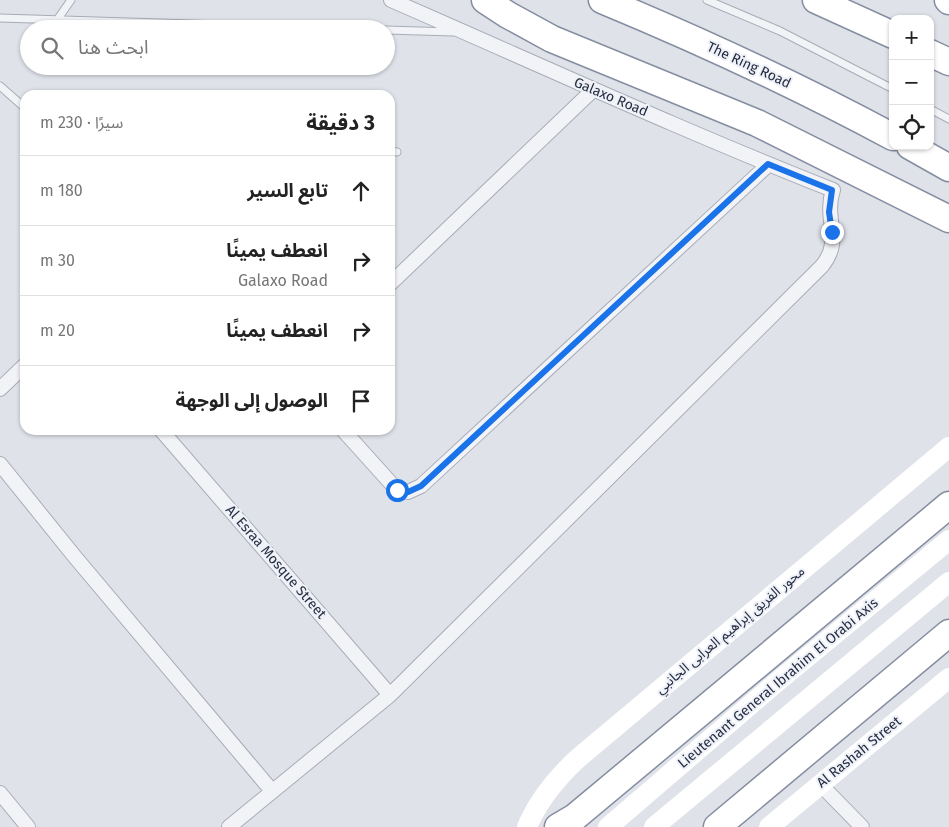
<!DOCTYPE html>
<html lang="ar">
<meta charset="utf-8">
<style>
body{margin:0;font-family:"Fira Sans","Noto Sans Arabic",sans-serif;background:#f6f6f6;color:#222;direction:rtl}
.controls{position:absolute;right:15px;top:15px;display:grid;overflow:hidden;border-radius:10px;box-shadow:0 1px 4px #0004}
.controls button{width:45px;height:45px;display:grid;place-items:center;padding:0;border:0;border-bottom:1px solid #e0e0e0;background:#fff;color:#222;font:25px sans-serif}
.stop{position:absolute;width:15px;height:15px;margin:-11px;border:4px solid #1a73e8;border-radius:50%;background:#fff}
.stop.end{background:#1a73e8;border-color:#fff;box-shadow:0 1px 5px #0008}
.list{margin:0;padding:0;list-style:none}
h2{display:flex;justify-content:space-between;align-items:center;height:65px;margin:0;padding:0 20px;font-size:21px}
h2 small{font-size:16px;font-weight:400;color:#767676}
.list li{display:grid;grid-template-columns:32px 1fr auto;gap:15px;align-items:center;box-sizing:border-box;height:70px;padding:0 20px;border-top:1px solid #e0e0e0}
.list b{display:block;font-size:19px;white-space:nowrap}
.list p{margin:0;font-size:16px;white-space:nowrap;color:#767676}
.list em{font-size:16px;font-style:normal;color:#767676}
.icon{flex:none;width:28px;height:28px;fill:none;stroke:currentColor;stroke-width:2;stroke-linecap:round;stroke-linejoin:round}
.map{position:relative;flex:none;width:949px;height:827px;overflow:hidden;direction:ltr}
.search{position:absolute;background:#fff;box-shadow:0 1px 4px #0004;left:20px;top:20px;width:375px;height:55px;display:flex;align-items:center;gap:12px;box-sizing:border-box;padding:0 18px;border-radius:28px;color:#767676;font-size:19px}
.panel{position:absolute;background:#fff;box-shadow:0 1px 4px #0004;left:20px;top:90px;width:375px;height:345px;border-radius:15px;direction:rtl}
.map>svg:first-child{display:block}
</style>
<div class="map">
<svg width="949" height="827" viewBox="0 0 949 827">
<rect width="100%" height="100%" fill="#dfe2e9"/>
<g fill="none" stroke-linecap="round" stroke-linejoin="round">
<defs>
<path id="lane" d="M707,0l73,31 113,58
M0,18l353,11
M57,20l14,-20
M386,30l67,2
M0,86l25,22
M930,109l19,10
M390,151l7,1"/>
<path id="street" d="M390,284l203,-194
M0,389l25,-24
M161,430l229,265
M343,430l54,60 11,2 13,-6 347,-321
M0,464l75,93 197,234
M820,784l42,43
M0,793l28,34
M229,827l161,-132 432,-429c22,-27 1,-46 11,-76 -150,-59 -295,-126 -442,-190"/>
<path id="highway" d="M485,0l23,15 44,24 205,84 192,96
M602,0c99,41 196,86 291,137
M816,0l77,35
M948,0l1,1
M930,53l19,9
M910,146l39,22
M558,827l17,-10 374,-312
M717,827l232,-194"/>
</defs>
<!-- lane casing -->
<use href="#lane" stroke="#a8acb7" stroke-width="9"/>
<!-- street casing -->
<use href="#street" stroke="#a8acb7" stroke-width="16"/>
<!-- highway casing -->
<use href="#highway" stroke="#858da1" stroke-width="29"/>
<!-- lane -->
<use href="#lane" stroke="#f2f3f7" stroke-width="7"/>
<!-- street -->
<use href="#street" stroke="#f2f3f7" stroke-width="14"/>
<!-- secondary -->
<path stroke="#fff" stroke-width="20" d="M527,827c11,-26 29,-48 49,-67l373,-313
M608,827l169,-145 172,-142
M654,827l295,-245
M769,827l180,-149"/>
<!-- highway -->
<use href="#highway" stroke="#fff" stroke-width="26"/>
</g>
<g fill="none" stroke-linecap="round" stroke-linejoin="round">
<!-- route -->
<path stroke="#1a73e8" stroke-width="6" d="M397,490l11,2 13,-6 347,-322 64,26 -3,22 3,20"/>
</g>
<g text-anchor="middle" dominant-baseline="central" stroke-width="4" stroke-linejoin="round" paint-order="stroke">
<!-- street labels -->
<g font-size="14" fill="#262d42" stroke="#eef1f7">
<text transform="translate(749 65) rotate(25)">The Ring Road</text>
<text transform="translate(611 97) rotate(23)">Galaxo Road</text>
<text transform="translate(276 562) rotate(49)">Al Esraa Mosque Street</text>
<text transform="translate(730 630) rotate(-40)">محور الفريق إبراهيم العرابى الجانبي</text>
<text transform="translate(778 683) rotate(-40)">Lieutenant General Ibrahim El Orabi Axis</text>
<text transform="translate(859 752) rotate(-39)">Al Rashah Street</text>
</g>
</g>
</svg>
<div class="controls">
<button>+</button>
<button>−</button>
<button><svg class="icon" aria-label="locate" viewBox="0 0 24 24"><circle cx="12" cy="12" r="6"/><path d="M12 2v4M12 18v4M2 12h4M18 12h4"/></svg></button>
</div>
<div class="stop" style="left:397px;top:490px"></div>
<div class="stop end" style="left:832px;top:232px"></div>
<div class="search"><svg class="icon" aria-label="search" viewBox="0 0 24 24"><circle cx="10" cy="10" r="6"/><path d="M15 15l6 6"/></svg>ابحث هنا</div>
<section class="panel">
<h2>3 دقيقة<small>سيرًا · 230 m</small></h2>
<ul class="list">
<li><svg class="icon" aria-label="ahead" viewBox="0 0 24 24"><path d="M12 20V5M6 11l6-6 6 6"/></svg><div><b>تابع السير</b></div><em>180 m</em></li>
<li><svg class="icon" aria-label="right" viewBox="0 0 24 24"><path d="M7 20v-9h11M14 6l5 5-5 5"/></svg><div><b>انعطف يمينًا</b><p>Galaxo Road</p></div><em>30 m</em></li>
<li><svg class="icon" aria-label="right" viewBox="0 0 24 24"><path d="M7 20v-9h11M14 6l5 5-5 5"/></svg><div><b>انعطف يمينًا</b></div><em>20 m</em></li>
<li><svg class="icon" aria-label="arrive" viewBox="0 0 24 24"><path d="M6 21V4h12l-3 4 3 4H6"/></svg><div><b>الوصول إلى الوجهة</b></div></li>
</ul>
</section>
</div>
